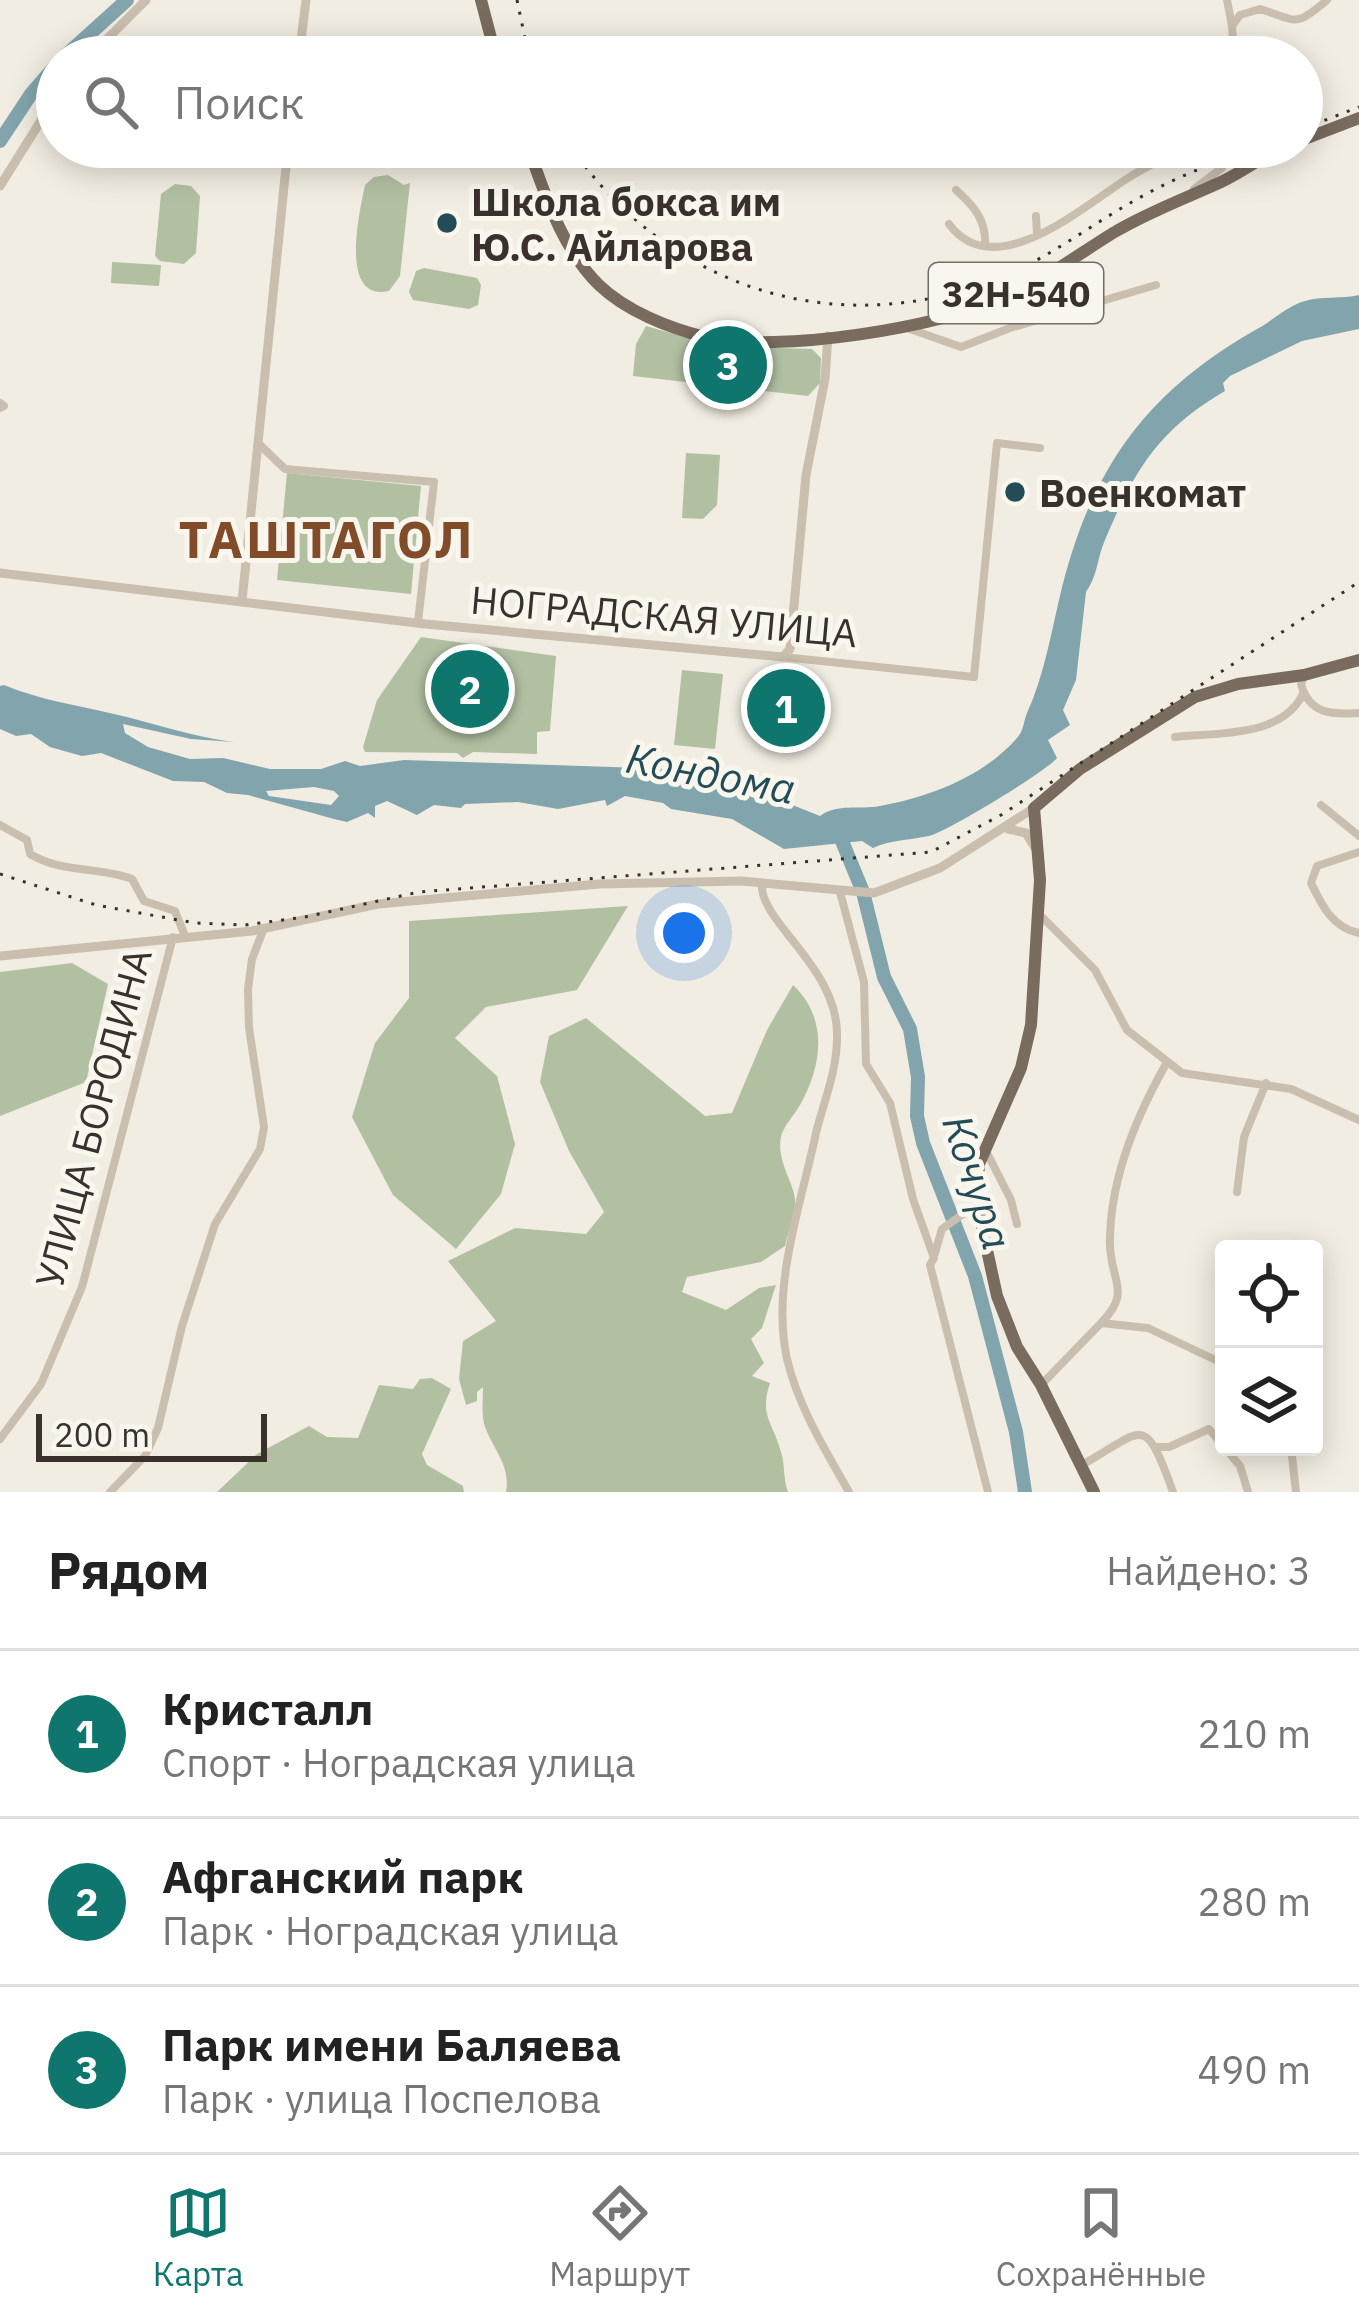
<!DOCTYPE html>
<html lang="ru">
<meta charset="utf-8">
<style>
body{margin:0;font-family:"IBM Plex Sans",sans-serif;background:#f2f2f2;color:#222}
.controls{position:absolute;right:36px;bottom:36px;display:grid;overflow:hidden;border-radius:12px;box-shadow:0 6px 30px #0003}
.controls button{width:108px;height:108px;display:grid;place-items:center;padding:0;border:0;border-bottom:3px solid #e0e0e0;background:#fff;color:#222;font:60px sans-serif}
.scale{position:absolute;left:36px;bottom:30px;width:231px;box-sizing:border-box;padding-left:12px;border:6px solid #39322c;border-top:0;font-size:33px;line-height:42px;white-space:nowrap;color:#39322c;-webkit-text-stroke:9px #f9f6ee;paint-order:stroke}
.you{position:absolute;left:684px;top:933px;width:42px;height:42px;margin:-30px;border:9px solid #fff;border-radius:50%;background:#1a73e8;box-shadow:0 0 0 18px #1a73e833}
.badge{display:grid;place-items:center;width:78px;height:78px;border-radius:50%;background:#0f766e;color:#fff;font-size:39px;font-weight:700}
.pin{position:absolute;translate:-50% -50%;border:6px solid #fff;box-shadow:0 3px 12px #0006}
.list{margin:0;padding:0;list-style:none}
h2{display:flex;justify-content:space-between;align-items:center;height:156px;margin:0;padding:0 48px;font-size:51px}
h2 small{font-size:39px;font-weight:400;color:#767676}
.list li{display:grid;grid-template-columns:78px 1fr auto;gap:36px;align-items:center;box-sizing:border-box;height:168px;padding:0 48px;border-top:3px solid #e0e0e0}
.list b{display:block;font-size:45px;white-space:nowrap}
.list p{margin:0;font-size:39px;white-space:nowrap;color:#767676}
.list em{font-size:39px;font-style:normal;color:#767676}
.icon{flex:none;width:66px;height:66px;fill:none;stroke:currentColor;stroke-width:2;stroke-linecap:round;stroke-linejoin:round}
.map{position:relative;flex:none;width:1359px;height:1492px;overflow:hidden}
.search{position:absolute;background:#fff;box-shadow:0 6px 30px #0003;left:36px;right:36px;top:36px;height:132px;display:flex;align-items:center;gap:30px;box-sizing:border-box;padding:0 42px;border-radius:66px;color:#767676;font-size:45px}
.sheet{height:660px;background:#fff}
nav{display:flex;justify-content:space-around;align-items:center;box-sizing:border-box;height:168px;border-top:3px solid #e0e0e0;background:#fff;font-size:33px;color:#767676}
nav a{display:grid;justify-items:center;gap:6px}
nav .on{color:#0f766e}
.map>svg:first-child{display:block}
</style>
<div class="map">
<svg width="1359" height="1492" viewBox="0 0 1359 1492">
<rect width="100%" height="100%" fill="#f2ede2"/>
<!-- green -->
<path fill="#b2c0a2" d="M388,175l16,10 6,-2 -10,93 -11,15c-50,11 -30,-77 -24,-106l9,-8z
M175,184l16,2 9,10 -4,57 -12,11 -24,-3 -5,-5 6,-62z
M112,262l49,3 -2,21 -48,-3z
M424,268l53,10 4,7 -3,20 -9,4 -56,-9 -4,-8 7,-21z
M646,326l71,20 95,3 9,9 -1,25 -12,13 -175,-20 3,-32z
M686,453l34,2 -3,50 -14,14 -21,-1z
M287,473l134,13 -10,108 -134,-14z
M421,637l135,19 -6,75 -13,1v22l-64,-2 -10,6 -6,-5 -92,-1 -2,-5 14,-47z
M682,670l41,4 -8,75 -41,-4z
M628,906l-51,84 -91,17 -31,31 42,38 18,68 -14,50 -45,55 -63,-54 -41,-78 23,-74 34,-45v-77z
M72,963l36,21 -22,98 -86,34v-144z
M793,985c36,34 29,81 7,120 -5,9 -17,22 -19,32 -5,24 14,48 14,63 1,14 -7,32 -10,46l-24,16 -74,15 -5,15 44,18 33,-22 17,-3 -14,43 -11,11 13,24 -12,13 18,7c-11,33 3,39 11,69 4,12 2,26 7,40h-282c5,-26 -13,-43 -21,-65 -4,-11 -2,-28 -2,-40l-6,5v9l-11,4 -7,-26 4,-38 33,-20 -48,-60 67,-33 71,6 18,-22 -35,-61 -29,-69 9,-46 37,-18 119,98 27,-3 35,-83z
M432,1378l19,11 -29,65 5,11 36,21 1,6h-247l40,-38 52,-28 18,11 31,1 21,-53 34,4 7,-10z"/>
<!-- water -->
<path fill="#82a5ad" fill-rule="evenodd" d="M1359,295v34l-57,12 -72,35 -7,7 2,8c-67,39 -91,80 -120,149 -8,18 -7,35 -19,52l-10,88 -13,30 7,15 -22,15 9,18c-10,13 -112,75 -128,78 -19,4 -39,4 -56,12l-11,-7 -78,8 -52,-30 -61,-10 -8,-6 -38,-7 -18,10 -2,-6 -47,9 -40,-7 -53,2 -4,4 -27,-3 -17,10 -30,-14 -12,5v12l-7,-5 -21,9 -13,-3 -86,-24 -21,-2 -23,-11 -31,-1 -72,-28 -19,3 -32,-9 -19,-13 -15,2 -16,-7v-43l4,-1c36,15 72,20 110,29 40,9 78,23 120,28l-43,-3 -68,-15 2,9 23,14 42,12 33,-1 47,11h51l24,-8 15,5 44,-6 297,10 10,3 -9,4v4l83,21 35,14c18,-13 38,-6 60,-10 49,-9 103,-29 137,-68 7,-8 6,-15 10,-25 16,-35 23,-74 32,-113 29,-126 84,-207 198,-271 15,-8 32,-24 48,-28 15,-5 37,-2 54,-6zM314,787l20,4 5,5 -8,9 -62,-9 -3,-5z"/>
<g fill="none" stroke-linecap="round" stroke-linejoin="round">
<!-- river -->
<path stroke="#82a5ad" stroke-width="14" d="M64,57l63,-57
M0,141l31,-47 26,-30
M837,829l26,63 21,85 26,52 8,48 -1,39 6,27 52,133 41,156 9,60"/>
<!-- minor -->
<path stroke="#cabfae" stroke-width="8" d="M1227,0l5,26
M1204,57l28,-10
M1234,57l-2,-31 8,-11 20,-6c36,11 34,20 67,-9
M1194,189l28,-21 10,-21
M956,190c18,16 31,31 29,56
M1036,216l1,19
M949,224c45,62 135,-18 179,-46 18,-12 39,-21 58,-31
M907,328l54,19 49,-19 146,-43
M0,403l4,3 -4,2
M259,444l26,25 149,13 -16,140
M783,657l191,20 23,-234 43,5
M1304,676l-3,8c8,30 31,31 58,29
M1175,737c44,-5 106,1 128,-43
M1321,805l38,31
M0,825l27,15 3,14c33,20 68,12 102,25l12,22 31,10 10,25
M1359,852l-42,14 -6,17c11,23 22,45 48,50
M762,883c-4,38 75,83 75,151 1,34 -13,67 -21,99 -15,72 -45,152 -29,226 11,47 38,91 62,133
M840,892l24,90 2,82 24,39 23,96 21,59 -4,7 58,227
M1039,914l56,56 32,60 55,43 109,16 68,31
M985,1149l26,51 6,24
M1237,1192l7,-55 22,-54
M934,1256l8,-27 35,-25
M1101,1323c31,-31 10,-41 9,-78 -1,-63 26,-128 56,-181
M1041,1385l60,-62 47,5 76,36
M0,1439l41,-55 41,-97 91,-350
M1155,1447h14l40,-18 31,37 8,26
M1291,1447l5,45
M1082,1465c62,-35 62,-54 91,27
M110,1492l35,-36 13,-28 24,-102 33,-102 45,-75 4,-22 -15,-99 -1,-39 4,-30 12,-31"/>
<!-- tertiary -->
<path stroke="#cabfae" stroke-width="9" d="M89,57l57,-57
M299,57l7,-57
M0,186l57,-91
M0,573l425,51 358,33 7,-8 16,-174 19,-96 3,-43
M242,601l46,-454
M1008,829l18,4 9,15
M0,956l252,-25 126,-27 221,-20 142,-3 133,12 66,-25 94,-60"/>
<!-- primary -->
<path stroke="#796b5e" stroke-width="12" d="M481,0l15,57
M1302,140l57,-22
M528,147c17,47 34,102 71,138 27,26 70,43 106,52 72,17 239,-10 306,-42 36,-17 68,-41 102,-62 35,-21 71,-34 108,-51 22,-10 41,-26 64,-35
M1094,1492l-53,-107 -24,-38 -20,-51 -20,-92 2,-40 42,-96 10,-43 9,-145 -6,-72 46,-39 115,-72 43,-13 66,-9 55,-15"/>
<!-- rail -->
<path stroke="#39322c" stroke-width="3" stroke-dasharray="3 9" stroke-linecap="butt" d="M517,0l12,57
M1302,129l57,-22
M571,147c102,148 278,198 442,125 44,-20 84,-51 126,-74 37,-21 77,-36 117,-51
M0,874l96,31 99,18 50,2 60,-8 114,-25 512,-40 70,-37 358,-233"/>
</g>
<!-- markers -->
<g fill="#244c57" stroke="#f9f6ee" stroke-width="4.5">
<circle cx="447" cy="223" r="12"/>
<circle cx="1015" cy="492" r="12"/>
</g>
<g text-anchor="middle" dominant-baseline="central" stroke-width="10" stroke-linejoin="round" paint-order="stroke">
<!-- shield labels -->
<rect fill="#f9f6ee" stroke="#736d66" stroke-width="3" x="929" y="263" width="174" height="60" rx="9"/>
<g font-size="36" font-weight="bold" fill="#39322c">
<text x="1016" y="293">32Н-540</text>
</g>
<!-- poi labels -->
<g font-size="39" font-weight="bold" fill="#39322c" stroke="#f9f6ee" text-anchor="start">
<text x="471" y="201">Школа бокса им<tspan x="471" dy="45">Ю.С. Айларова</tspan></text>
<text x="1039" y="492">Военкомат</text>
</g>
<!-- street labels -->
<g font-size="39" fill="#39322c" stroke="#f9f6ee">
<text transform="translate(664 616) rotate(5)">НОГРАДСКАЯ УЛИЦА</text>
<text transform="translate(93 1118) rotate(-75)">УЛИЦА БОРОДИНА</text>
</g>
<!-- water labels -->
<g font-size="42" font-style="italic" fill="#244c57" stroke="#f9f6ee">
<text transform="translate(711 773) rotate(11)">Кондома</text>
<text transform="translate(978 1182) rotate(72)">Кочура</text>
</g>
<!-- district labels -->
<g font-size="51" font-weight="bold" letter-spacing="3" fill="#824c2b" stroke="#f9f6ee">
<text x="327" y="539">ТАШТАГОЛ</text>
</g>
</g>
</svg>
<div class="controls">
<button><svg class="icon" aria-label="locate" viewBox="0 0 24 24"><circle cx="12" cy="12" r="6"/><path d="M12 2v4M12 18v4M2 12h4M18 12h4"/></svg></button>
<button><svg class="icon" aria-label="layers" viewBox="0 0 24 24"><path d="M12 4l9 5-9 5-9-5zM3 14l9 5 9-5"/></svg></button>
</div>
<div class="scale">200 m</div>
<div class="you"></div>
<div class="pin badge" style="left:786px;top:708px">1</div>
<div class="pin badge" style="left:470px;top:689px">2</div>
<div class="pin badge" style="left:728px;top:365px">3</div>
<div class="search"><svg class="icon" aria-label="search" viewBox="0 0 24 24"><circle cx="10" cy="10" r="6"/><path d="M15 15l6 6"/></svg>Поиск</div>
</div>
<section class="sheet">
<h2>Рядом<small>Найдено: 3</small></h2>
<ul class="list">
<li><span class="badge">1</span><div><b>Кристалл</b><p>Спорт · Ноградская улица</p></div><em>210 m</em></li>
<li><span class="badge">2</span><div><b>Афганский парк</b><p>Парк · Ноградская улица</p></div><em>280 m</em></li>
<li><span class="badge">3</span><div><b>Парк имени Баляева</b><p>Парк · улица Поспелова</p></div><em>490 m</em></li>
</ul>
</section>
<nav>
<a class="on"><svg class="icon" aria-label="map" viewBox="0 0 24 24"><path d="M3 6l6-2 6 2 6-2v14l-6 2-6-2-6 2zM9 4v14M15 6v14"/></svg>Карта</a>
<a><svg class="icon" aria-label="directions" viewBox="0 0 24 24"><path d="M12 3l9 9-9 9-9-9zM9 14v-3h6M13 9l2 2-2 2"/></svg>Маршрут</a>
<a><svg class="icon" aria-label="saved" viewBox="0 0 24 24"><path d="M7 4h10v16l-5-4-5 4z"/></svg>Сохранённые</a>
</nav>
